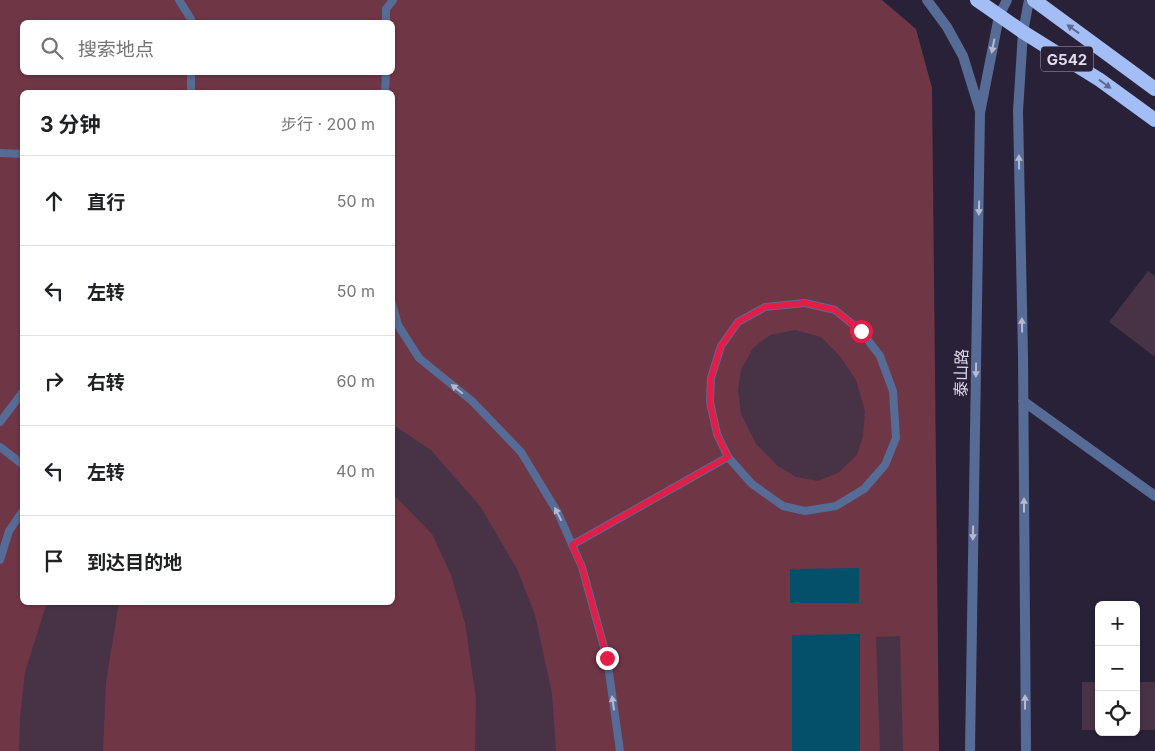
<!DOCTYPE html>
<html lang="zh">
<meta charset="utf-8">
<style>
body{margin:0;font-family:Inter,"Noto Sans SC",sans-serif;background:#f2f2f2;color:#202124}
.controls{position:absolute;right:15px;bottom:15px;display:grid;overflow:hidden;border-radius:8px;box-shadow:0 1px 4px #0004}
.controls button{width:45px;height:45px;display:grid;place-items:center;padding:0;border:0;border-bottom:1px solid #e0e0e0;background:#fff;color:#202124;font:25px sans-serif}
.stop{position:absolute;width:15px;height:15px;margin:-11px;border:4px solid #e11d48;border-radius:50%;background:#fff}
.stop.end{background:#e11d48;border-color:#fff;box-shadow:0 1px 5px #0008}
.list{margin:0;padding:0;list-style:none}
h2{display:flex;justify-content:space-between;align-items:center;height:65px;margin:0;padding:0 20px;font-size:21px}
h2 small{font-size:16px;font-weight:400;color:#757577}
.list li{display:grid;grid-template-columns:32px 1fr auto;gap:15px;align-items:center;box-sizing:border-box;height:90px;padding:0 20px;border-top:1px solid #e0e0e0}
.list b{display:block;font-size:19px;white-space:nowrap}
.list em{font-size:16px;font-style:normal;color:#757577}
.icon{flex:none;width:28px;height:28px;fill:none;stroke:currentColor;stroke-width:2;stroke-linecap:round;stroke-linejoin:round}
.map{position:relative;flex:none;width:1155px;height:751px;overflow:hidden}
.search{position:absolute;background:#fff;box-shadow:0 1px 4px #0004;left:20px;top:20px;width:375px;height:55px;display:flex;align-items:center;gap:12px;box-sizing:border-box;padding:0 18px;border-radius:8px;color:#757577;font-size:19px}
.panel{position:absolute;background:#fff;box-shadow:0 1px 4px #0004;left:20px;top:90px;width:375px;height:515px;border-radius:8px}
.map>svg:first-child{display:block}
</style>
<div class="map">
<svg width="1155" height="751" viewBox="0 0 1155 751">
<rect width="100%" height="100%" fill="#282138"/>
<!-- green -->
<path fill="#6f3646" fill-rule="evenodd" d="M0,0h882l34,29 16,59 7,663h-939zM22,22h370v50h-370zM22,92h370v510h-370z"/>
<!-- water -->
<path fill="#044f6a" d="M859,568v35h-69v-34z
M860,634v117h-68v-116z"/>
<!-- building -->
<path fill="#483346" d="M1148,271l7,5v81l-46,-35z
M795,330l26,7 19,19 16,24 9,31 -2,25 -6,19 -19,18 -20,8 -22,-4 -18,-11 -22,-22 -15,-30 -3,-24 3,-20 12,-22 17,-13z
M392,424l39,26 49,56 37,63 18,46 17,78 4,58h-81l1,-52 -11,-76 -14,-48 -19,-41 -40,-41z
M47,602h72l-13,80 -3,69h-84l1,-33 5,-46z
M900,636l3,115h-23l-4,-114z
M1082,682h17v48h-17z
M1136,682h19v48h-19z"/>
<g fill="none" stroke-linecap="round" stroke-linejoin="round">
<!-- service -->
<path stroke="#566b95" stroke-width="8" d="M179,0l12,19v3
M386,22v-13l7,-9
M191,92v-20
M385,92l1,-20
M0,153l22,1
M392,303l6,22 21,33 53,43 49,51 37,61 24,54 25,91 13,93
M805,303l30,7 26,21 19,25 13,35 3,47 -11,27 -21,24 -28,17 -31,5 -22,-5 -31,-22 -24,-27 -11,-23 -7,-32 1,-24 10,-32 17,-24 27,-15z
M0,422l22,-29
M0,447l22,17
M572,545l156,-88
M0,560l9,-29 13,-19"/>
<!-- tertiary -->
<path stroke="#566b95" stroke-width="10" d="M927,0l20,27 16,29 17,55
M1023,401l132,95
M970,751l10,-638 19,-97 8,-16
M1026,751l-3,-395 -5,-245 5,-79 6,-32"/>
<!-- trunk -->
<path stroke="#a3bef6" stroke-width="14" d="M977,0l46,32 77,48 55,40
M1034,0l121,89"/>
</g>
<!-- one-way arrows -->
<defs><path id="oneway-solid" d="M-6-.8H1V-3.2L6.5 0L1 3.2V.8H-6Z" transform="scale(1.25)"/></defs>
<g fill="#5f688e">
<use href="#oneway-solid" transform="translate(1073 29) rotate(-144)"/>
<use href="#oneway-solid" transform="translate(1105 84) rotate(36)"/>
</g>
<g fill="#b6b9d0">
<use href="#oneway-solid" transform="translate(993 46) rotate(101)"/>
<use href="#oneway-solid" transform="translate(1019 162) rotate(-91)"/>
<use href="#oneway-solid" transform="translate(979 208) rotate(91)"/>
<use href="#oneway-solid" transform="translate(1022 325) rotate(-91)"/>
<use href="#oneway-solid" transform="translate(976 370) rotate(91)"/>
<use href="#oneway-solid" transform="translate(457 389) rotate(-141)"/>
<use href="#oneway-solid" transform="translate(1024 505) rotate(-90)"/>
<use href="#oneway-solid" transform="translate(558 514) rotate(-117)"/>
<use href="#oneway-solid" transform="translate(973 533) rotate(91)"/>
<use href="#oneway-solid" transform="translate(1025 702) rotate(-90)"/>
<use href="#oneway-solid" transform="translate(613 703) rotate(-98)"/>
</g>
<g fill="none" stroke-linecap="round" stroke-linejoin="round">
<!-- route -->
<path stroke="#e11d48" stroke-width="6" d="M607,658l-25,-91 -10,-22 156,-88 -11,-23 -7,-32 1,-24 10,-32 17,-24 27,-15 40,-4 30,7 26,21"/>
</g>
<g text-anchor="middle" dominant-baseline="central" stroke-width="4" stroke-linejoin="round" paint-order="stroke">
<!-- shield labels -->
<rect fill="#282138" stroke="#a8a3b5" stroke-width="1" x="1041" y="46.5" width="52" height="25" rx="4"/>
<g font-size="15" font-weight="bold" fill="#dfdbea">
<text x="1067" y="59">G542</text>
</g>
<!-- street labels -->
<g font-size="16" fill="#dfdbea" stroke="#282138">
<text transform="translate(961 373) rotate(-89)">泰山路</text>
</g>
</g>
</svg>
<div class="controls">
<button>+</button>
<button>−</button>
<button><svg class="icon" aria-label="locate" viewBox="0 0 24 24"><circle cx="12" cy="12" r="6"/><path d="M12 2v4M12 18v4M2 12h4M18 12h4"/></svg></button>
</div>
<div class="stop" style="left:861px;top:331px"></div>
<div class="stop end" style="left:607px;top:658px"></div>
<div class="search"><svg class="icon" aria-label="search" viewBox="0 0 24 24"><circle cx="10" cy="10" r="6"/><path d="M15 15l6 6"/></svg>搜索地点</div>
<section class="panel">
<h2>3 分钟<small>步行 · 200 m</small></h2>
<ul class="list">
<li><svg class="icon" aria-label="ahead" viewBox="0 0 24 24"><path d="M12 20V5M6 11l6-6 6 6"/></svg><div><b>直行</b></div><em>50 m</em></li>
<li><svg class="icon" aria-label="left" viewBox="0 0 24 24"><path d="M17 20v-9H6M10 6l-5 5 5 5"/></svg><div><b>左转</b></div><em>50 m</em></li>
<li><svg class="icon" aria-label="right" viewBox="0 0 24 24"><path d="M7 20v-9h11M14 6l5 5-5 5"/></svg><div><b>右转</b></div><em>60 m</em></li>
<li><svg class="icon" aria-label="left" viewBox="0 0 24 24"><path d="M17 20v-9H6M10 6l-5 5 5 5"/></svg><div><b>左转</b></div><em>40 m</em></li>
<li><svg class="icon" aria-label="arrive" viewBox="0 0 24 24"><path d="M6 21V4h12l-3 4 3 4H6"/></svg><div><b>到达目的地</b></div></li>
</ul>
</section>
</div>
